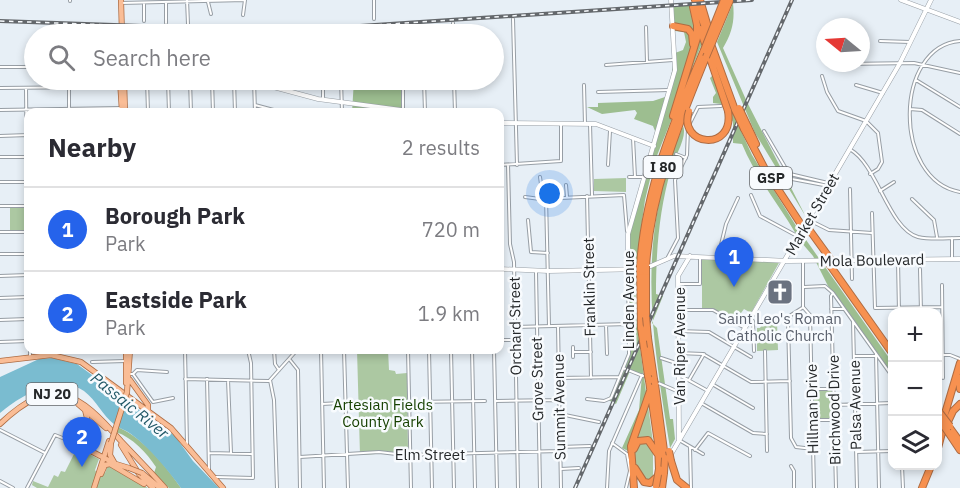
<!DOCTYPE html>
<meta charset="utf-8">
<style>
body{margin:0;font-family:"IBM Plex Sans",sans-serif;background:#f2f2f3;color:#2b2b33}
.controls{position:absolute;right:18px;bottom:18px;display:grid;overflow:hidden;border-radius:12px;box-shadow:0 3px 9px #0003}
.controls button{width:54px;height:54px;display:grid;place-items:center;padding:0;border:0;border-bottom:2px solid #e1e1e2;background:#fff;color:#2b2b33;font:30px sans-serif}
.compass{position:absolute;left:816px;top:18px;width:54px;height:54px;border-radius:50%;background:#fff;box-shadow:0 3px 9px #0003;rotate:288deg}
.you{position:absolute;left:550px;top:194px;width:21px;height:21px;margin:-15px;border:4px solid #fff;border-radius:50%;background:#1a73e8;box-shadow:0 0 0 9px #1a73e833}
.badge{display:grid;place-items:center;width:39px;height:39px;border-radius:50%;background:#2563eb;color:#fff;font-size:20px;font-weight:700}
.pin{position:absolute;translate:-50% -50px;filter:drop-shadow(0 2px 3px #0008)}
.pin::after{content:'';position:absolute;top:32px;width:21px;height:18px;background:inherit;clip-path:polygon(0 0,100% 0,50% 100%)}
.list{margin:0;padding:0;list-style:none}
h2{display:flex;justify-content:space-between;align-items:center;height:78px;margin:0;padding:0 24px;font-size:26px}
h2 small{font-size:20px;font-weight:400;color:#7c7c81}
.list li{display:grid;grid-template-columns:39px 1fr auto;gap:18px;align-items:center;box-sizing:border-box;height:84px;padding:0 24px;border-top:2px solid #e1e1e2}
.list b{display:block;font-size:22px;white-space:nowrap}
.list p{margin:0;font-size:20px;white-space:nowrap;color:#7c7c81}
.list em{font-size:20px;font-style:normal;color:#7c7c81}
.icon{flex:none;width:33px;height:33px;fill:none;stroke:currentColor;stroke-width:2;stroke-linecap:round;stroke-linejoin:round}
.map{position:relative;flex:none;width:960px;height:488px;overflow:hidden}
.search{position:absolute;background:#fff;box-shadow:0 3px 9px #0003;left:24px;top:24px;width:480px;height:66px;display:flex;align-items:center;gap:15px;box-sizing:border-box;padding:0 21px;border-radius:33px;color:#7c7c81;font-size:22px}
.panel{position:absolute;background:#fff;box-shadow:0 3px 9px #0003;left:24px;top:108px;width:480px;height:246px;border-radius:12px}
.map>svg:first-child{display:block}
</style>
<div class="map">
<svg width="960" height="488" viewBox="0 0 960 488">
<rect width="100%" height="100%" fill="#e7eff6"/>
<!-- green -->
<path fill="#acc8a2" d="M626,178v14l-32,-1v-12z
M10,208h15l1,23h-16z
M702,257l78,4 -29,52 -7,-4 -3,4 -5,-3 -5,10 -18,-10h-11z
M767,316l10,6 1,28 -21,1v-23h3z
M357,350h31l1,20 6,1 1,3 11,-1 1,79 -48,3z
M833,388l1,32h-21l-1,-31z
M648,405l5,37 -2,-2 -18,5z
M645,441l8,8v31l-9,1c-7,-12 -12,-22 -8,-36z
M77,448l22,11 -4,11 3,5 7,-2 3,-8 40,23h-111l-5,-3 1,-4 15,6 6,-12 4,2 3,-6 4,1z"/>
<!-- forest -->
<path fill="#9dbe90" d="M733,3c2,18 -1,30 -10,45l24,54 59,115 -51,-84 -38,-91z
M690,5l13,36 -49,122 -9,37 -10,73 1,44 10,75 -3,23 -15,36 -6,-3 17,-38 3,-35 -12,-4 -14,33 -8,-4 21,-46v-120l28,-98 -4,-10 -19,-7 3,-6 -2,-3 -33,4 -15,-7h11v-4l55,-2 15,-5 7,-43 8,-3 3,-8 -2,-10 -9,-1 -4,-7 -1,-17z
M715,73l37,82 46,74 -2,5c-18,-31 -41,-58 -54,-90l-9,-1v-21l-12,-18 -8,-1v-6l3,-4 -6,-15z
M354,80h48l1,32h-51z
M683,126c5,10 -9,32 -12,43 -12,42 -15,82 -15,125l7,2 -11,27 5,5 13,91h3l2,20 -5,9c-19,-119 -35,-207 13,-322z
M804,237l88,125v14l-64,-90 -15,-30 -12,-14z
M118,427c26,12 47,38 63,61h-12l-15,-15 2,-6c-10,-15 -23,-29 -40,-35z"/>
<!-- water -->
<path fill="#7abcd0" d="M52,358l25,6 98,72 18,25 26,27h-38c-14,-19 -31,-40 -50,-54 -5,-4 -11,-5 -16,-9 -12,-9 -19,-25 -31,-34 -26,-18 -64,5 -84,22v-36l39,-18z"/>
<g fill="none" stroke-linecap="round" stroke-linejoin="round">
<defs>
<path id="street" d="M70,0v1
M187,0l1,24
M166,2v21
M208,2l3,12
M121,3l124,-3
M144,3v18
M243,15l2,-15
M374,19v-19
M513,19l4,146
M453,23v11
M423,27v7
M646,27l1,35
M402,28v6
M122,31l84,3
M880,41l30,1
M960,41c-66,5 -68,139 0,151
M846,64l68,-1 46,10
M606,65l67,-5
M0,67h34
M822,76l5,16 11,19 28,10 12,12 4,29 -4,7 -8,5
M147,80l1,32
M168,80l1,32
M190,80l1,32
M212,80l1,32
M234,80l1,32
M254,80l1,32
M285,80v9
M323,80v20
M341,80l1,32
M403,80v32
M424,80l1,32
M454,80l1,32
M916,80l44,27
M584,85l1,39
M856,85l27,8
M69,87v25
M0,88l97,-1
M26,88l1,94
M598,92l71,-2
M255,105l26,7
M910,109l12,1 38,24
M0,110l122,-2
M690,123l8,-16 23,-1
M590,124l2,71
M764,131l28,48 37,7
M0,136l28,-1
M633,138l2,39
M851,150c26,15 38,79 67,87 13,3 29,1 42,1
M676,154l10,4
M0,157h28
M500,165l61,-4v-37
M508,165l2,79 4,18 4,226
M608,165l2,-34
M790,174l38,9
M670,176l7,-1
M540,177l3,21
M629,177h15
M0,182h28
M566,185l1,12
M850,189l2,90
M880,191l14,-9
M751,195l9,21 39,21
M587,196l4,182
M525,197l15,2 84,-4 3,36
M546,197l3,129
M912,199l22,21 3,17
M0,206h27
M27,206l1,66
M872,213l3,95 67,-1
M528,220l3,32 17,1
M809,220l20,10 43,3
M0,232h27
M0,254h27
M668,257l10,-19 -3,-58 12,-25 1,-27
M718,257l8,-33 12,-26
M952,259v-21
M898,261l1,51
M803,262v45
M920,269l1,43
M536,272l4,216
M0,276l28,-1
M678,284h22v-26
M942,285l1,93
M804,287l21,-1 8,7 -2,3 5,192
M833,293l59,83
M0,298l28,-1
M803,307l7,8 4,173
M802,308l-11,7 -3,6 3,117 5,9 17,2
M831,309h13
M678,310h35l32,18
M751,318l2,3 1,30
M0,320l28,-1
M853,321l4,167
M606,325l1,29
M558,326l3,162
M515,327l114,-3
M678,331l31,1 42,25
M500,340h15
M0,342l28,-1
M573,347v10
M30,350v7
M73,350v2
M185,350l2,94
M274,350l1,14 4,6
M321,350l3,138
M344,350l4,138
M408,350l3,138
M429,350l3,138
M451,350l3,138
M472,350l3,138
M494,350l3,138
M765,351l2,100
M573,352h18
M678,353l25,1 48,28 39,-1
M876,354l3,134
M938,355h12l10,4
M854,356h21
M661,358l18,6
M290,360l8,10 2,118
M92,362l33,-1
M623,368l20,8
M130,374h3l20,28 20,-4
M133,374l4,-4 30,2
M679,375l29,16
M559,378l60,-1
M185,379l84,2
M207,379l2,91
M228,380l3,73
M689,380l15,-26
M656,382l23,10
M712,384l41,24
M812,389h21
M587,399l17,2 7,-3 18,-44 -1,-84
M496,401l63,-1
M410,402l75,-1
M701,403l52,30 14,1
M322,404l36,-2
M834,405l58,-2
M560,414l39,8
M813,420h21
M0,430l45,23
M679,440l24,14
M612,443l15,11 3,17 -4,17
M560,447l30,-1
M690,447l1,41
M695,450l13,-17 42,23
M856,452l36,-1
M209,453l42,1
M300,457l79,-5 26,3 155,-4
M791,466l3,5v17
M902,466l1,22
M561,469l18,-1
M216,477l37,1 -2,-115 -3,-13
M0,481l13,7
M27,488l28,-53 20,8
M277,488l-3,-88 -4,-20 27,-30
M607,488l2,-37 33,-76"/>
<path id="secondary" d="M901,0l59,22
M97,80v7l157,-5 64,17 98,13
M500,123l96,1 58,22
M500,269l49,2 95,-2 30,-13 115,5 171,-2
M628,269v-35l47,-164 -4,-70
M679,440l-1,-164 12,-20
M670,456l230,-393 31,-63"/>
<path id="primary" d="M121,0l1,34
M120,80l2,32
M124,80l1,32
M126,350v33
M0,361l51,-6 30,7 90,66 52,60
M130,380l18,25v6
M127,392l3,-42
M78,404l28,24
M85,410l2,8 -12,25 41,21 13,4
M0,424c53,-51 79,-31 121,17 15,16 30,31 44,47
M111,443l-1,12 4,7
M121,445l18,29 14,14
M142,473l18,15
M101,474l4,-9 5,-1 34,20
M94,488l15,-47"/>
<path id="highway" d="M695,0l40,110
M700,0l11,37
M673,26l15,3 4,5 1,10
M700,29l28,82
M673,116l24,-78v-13l-4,-18
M748,127l8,17
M744,129l22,42 36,55
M808,228l21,29
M829,264l63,89
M640,266c5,-77 34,-145 64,-216
M646,266c5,-75 32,-140 60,-209
M640,272l1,56
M646,272v45
M648,338l6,41
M644,348l4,28
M959,378l1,11
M649,381l9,62 1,26
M655,384l10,74
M946,426l7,-15 7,-7
M950,428l10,14
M948,432l12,18
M938,437l22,-74
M938,448l4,-15
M634,449l4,-8 10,-1 11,16
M671,461l6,19 10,8
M635,468l9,14 6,1 8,-7
M634,488l-3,-42 19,-55
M662,488l2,-15
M922,488l9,-22"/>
</defs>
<!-- street casing -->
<use href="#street" stroke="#979ea5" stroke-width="4"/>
<!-- secondary casing -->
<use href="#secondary" stroke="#979ea5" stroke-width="5"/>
<!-- primary casing -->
<use href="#primary" stroke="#ae6c43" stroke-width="6"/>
<!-- highway casing -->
<use href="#highway" stroke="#ae6c43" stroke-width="8"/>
<!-- street -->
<use href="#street" stroke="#fff" stroke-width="2"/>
<!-- secondary -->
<use href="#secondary" stroke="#fff" stroke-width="4"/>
<!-- primary -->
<use href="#primary" stroke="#fabd96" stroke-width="4.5"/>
<!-- highway -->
<use href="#highway" stroke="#f79150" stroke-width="6"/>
<defs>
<path id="rail" d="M0,21l285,10 467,-31
M575,488l217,-488"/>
</defs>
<!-- rail casing -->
<use href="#rail" stroke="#64686c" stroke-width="4"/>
<!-- rail -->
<use href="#rail" stroke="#f8fbfe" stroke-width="1.5" stroke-dasharray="4.5" stroke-linecap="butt"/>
<defs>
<path id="primary-bridge" d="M111,443l16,-51
M129,468l13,5"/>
<path id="highway-bridge" d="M704,50l20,-50
M706,57l24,-57
M739,108l9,19
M735,110l9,19
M689,111c-12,35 46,42 39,0
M802,226l4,7
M829,257l5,7
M640,272v-6
M646,272v-6
M646,317l2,21
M641,328l3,20
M648,376l1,5
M654,379l1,5
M940,413l10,13
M938,418l10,14
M669,451l2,10
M664,473l1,-15
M656,486l3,-17"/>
</defs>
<!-- primary-bridge casing -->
<use href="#primary-bridge" stroke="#ae6c43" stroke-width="6" stroke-linecap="butt"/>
<!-- highway-bridge casing -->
<use href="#highway-bridge" stroke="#ae6c43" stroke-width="8" stroke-linecap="butt"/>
<!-- primary-bridge -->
<use href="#primary-bridge" stroke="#fabd96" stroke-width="4.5"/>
<!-- highway-bridge -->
<use href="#highway-bridge" stroke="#f79150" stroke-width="6"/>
</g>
<!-- icons -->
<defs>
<symbol id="church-square" viewBox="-11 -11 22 22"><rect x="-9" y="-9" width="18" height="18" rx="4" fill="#6b7280" stroke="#f8fbfe"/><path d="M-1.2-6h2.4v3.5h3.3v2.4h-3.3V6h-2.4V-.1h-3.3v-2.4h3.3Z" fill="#fff"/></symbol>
</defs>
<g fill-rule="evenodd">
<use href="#church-square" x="765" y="277" width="30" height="30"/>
</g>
<g text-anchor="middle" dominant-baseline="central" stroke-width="5" stroke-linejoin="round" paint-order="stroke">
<!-- shield labels -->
<g fill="#f8fbfe" stroke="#64676a" stroke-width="1.5">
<rect x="643.5" y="156" width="39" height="22" rx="4.5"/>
<rect x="750" y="167" width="42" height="22" rx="4.5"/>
<rect x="26.5" y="383" width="51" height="22" rx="4.5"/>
</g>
<g font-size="14" font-weight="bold" fill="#25282a">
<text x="663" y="167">I 80</text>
<text x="771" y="178">GSP</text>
<text x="52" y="394">NJ 20</text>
</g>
<!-- street labels -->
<g font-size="15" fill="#25282a" stroke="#f8fbfe">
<text transform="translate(812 214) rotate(-60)">Market Street</text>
<text transform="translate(872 260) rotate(-1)">Mola Boulevard</text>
<text transform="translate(589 287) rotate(-91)">Franklin Street</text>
<text transform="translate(628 300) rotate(-90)">Linden Avenue</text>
<text transform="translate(515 326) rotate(-91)">Orchard Street</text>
<text transform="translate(679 346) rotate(-90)">Van Riper Avenue</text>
<text transform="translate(537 379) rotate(-91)">Grove Street</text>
<text transform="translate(855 405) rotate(-91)">Palsa Avenue</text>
<text transform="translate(559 407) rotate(-91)">Summit Avenue</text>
<text transform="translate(812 409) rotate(-91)">Hillman Drive</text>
<text transform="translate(834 410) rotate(-91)">Birchwood Drive</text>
<text x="430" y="454">Elm Street</text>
</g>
<!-- worship labels -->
<g font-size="15" fill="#5b616d" stroke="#f8fbfe">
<text x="780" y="318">Saint Leo's Roman<tspan x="780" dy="17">Catholic Church</tspan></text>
</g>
<!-- park labels -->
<g font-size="15" fill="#164000" stroke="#f8fbfe">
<text x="383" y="404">Artesian Fields<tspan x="383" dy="17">County Park</tspan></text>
</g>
<!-- water labels -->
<g font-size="16" font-style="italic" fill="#215867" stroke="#f8fbfe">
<text transform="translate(130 405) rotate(39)">Passaic River</text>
</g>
</g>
</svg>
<div class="controls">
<button>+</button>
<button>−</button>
<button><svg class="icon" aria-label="layers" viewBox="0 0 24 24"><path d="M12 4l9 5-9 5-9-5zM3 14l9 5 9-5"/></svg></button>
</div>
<svg class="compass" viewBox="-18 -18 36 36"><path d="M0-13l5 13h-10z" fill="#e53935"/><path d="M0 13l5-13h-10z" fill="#7c7c81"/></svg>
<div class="you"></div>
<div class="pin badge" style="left:734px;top:287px">1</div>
<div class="pin badge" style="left:82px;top:467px">2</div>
<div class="search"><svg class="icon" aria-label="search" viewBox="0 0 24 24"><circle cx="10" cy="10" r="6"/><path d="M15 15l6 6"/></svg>Search here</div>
<section class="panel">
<h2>Nearby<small>2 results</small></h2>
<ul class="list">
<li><span class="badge">1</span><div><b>Borough Park</b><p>Park</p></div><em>720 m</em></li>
<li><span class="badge">2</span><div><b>Eastside Park</b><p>Park</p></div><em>1.9 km</em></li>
</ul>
</section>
</div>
